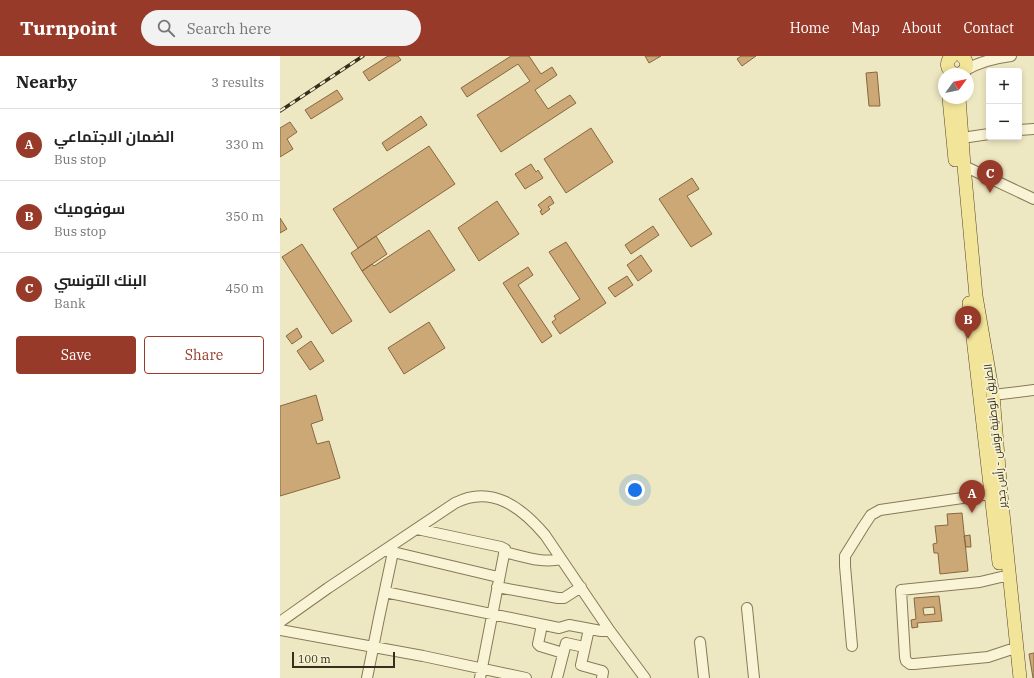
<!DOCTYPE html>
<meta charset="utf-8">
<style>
body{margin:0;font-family:"IBM Plex Serif",Cairo,serif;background:#f2f2f2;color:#222}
.controls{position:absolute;right:12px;top:12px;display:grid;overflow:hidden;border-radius:4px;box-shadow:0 2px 6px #0003}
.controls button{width:36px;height:36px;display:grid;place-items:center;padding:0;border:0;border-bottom:1px solid #e0e0e0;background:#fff;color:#222;font:20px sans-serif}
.compass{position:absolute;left:658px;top:12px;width:36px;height:36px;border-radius:50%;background:#fff;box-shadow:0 2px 6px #0003;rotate:57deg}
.scale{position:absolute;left:12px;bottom:10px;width:103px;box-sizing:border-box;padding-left:4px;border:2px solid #372e1d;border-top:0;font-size:11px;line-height:14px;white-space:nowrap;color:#372e1d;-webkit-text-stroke:3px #f5f1d1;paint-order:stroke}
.you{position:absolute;left:355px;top:434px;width:14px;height:14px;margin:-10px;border:3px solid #fff;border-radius:50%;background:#1a73e8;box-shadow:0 0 0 6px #1a73e833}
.badge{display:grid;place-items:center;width:26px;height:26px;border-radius:50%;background:#973a29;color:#fff;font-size:13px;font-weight:700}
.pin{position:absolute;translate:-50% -33px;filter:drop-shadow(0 1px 2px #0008)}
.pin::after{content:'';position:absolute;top:21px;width:14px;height:12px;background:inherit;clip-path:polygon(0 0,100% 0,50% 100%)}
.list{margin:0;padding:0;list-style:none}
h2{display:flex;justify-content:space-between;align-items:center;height:52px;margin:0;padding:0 16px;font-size:17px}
h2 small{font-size:13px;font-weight:400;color:#767676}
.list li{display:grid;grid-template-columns:26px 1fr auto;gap:12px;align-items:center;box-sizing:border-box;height:72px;padding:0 16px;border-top:1px solid #e0e0e0}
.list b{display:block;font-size:15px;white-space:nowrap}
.list p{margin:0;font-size:13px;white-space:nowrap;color:#767676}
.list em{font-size:13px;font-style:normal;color:#767676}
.actions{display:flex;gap:8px;padding:12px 16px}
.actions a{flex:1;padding:9px 0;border:1px solid #973a29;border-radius:4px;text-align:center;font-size:14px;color:#973a29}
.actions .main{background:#973a29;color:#fff}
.icon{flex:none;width:22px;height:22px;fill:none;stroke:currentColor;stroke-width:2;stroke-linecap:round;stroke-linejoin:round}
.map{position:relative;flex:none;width:754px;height:622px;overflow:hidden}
header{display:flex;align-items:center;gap:24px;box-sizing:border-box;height:56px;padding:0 20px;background:#973a29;color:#fff}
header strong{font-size:19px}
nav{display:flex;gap:22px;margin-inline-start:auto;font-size:14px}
.search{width:280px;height:36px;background:#f2f2f2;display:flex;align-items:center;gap:10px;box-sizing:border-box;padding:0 14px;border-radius:22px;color:#767676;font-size:15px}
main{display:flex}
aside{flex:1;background:#fff}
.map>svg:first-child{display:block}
</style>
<header>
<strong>Turnpoint</strong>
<div class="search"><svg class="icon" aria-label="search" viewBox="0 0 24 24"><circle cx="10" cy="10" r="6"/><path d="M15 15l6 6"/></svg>Search here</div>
<nav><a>Home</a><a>Map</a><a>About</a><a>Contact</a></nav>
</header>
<main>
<aside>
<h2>Nearby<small>3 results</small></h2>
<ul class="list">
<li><span class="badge">A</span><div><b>الضمان الاجتماعي</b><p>Bus stop</p></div><em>330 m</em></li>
<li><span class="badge">B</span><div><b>سوفوميك</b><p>Bus stop</p></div><em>350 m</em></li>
<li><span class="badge">C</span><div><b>البنك التونسي</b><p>Bank</p></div><em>450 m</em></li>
</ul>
<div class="actions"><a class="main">Save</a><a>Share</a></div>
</aside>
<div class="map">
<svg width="754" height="622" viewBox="0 0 754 622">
<rect width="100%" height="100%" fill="#eee8c2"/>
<!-- building -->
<path fill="#cca877" stroke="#87673f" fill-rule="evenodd" d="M108,0h10l3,4 -32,21 -6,-9z
M231,0h18l12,18 11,-7 5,8 -22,15 13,19 22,-14 6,8 -75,49 -24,-37 53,-34 -12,-17 -51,33 -6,-9z
M365,0h16l-12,7z
M461,0h15l-14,10 -5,-7z
M597,16l3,34h-11l-3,-33z
M57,34l6,9 -32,20 -6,-9z
M141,60l6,9 -40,26 -5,-8z
M10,66l7,10 -10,7 6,10 -13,8v-29z
M311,72l22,34 -47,31 -22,-34z
M149,90l26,38 -97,64 -25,-39z
M251,108l5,8 2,-2 5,8 -18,11 -10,-15z
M412,122l7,11 -12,7 25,38 -21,13 -32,-48z
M270,140l4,7 -6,4 2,2 -8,6 -2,-4 2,-1 -4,-5z
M217,145l22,33 -40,27 -21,-33z
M0,162l7,11 -7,4z
M373,170l6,9 -28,19 -6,-9z
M149,174l26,40 -65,43 -28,-42 10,-7 2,2z
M96,180l11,18 -25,17 -11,-18z
M286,186l40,61 -46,31 -8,-12 4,-3 -2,-3 26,-17 -31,-47z
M22,188l50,77 -20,13 -50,-77z
M361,199l11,16 -14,10 -11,-16z
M248,211l5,8 -15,10 34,51 -10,7 -39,-60z
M347,220l6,9 -18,12 -7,-9z
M149,266l16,26 -41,26 -16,-26z
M17,272l5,9 -10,7 -6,-8z
M31,285l13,20 -14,9 -13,-19z
M36,339l7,25 -12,4 6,20 12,-3 11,37 -60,18v-90z
M682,457l6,58 -28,3 -2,-21h-4l-1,-9 4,-1 -2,-17 13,-1 -1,-11z
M690,479l1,12h-5l-2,-11z
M659,540l3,25 -25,2 1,4 -6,1 -1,-8 5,-1 -2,-21zM654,551l1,7 -11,1 -1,-7z
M754,597v25h-1l-4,-24z"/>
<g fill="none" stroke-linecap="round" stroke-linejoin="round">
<defs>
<path id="minor" d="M684,15c14,-9 31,-13 47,-15
M739,74l15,-1
M682,82l27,-4
M684,110l70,33
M713,339l41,-5
M137,473l84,18 4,2 -25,129
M113,496l105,25
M224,496c18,4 39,12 57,7
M729,521h-8l-21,5 -79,8 4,67 1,4 4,3h4l74,-7 21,-7 8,-1
M217,531l61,11h6l17,-11
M105,536l174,36 10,-3 32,6h9
M467,552l7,70
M0,566l48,-34 127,-85c37,-19 67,5 90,32l65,96 35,47
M262,569l-4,19 2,2 23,7
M309,573l-8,36 3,1 18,5 1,1 -1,6
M0,574l143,26 103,22
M420,586l4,36
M572,590l-7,-80v-10l18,-29 8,-12 9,-5 110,-16
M87,622l12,-60 14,-66 -7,-2
M277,622l9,-35 18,4"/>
<path id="major" d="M672,0c-7,6 -6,14 3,18
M679,18c9,-3 10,-12 3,-18
M669,42l6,62
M679,42l5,68 12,130 17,99 8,99 19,184
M689,247l30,260"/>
</defs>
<!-- minor casing -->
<use href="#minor" stroke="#887959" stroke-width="12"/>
<!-- major casing -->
<use href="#major" stroke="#55462d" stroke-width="14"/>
<!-- minor -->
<use href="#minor" stroke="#f9f4d5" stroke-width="10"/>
<!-- major -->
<use href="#major" stroke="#f2e499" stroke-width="13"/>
<defs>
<path id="rail" d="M0,55l83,-55"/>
</defs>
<!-- rail casing -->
<use href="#rail" stroke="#372e1d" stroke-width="3.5"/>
<!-- rail -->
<use href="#rail" stroke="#f5f1d1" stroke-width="2" stroke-dasharray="6" stroke-linecap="butt"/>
</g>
<g text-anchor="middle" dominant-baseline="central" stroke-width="3.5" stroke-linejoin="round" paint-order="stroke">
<!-- street labels -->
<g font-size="11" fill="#372e1d" stroke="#f5f1d1">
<text transform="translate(715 380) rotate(-96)">الطريق الوطنية تونس - رأس جدير</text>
</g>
</g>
</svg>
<div class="controls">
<button>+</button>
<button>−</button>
</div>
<svg class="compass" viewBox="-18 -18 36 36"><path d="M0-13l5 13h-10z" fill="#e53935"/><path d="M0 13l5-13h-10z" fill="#767676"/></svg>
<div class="scale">100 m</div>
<div class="you"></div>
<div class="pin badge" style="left:692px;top:457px">A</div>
<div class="pin badge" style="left:688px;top:283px">B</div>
<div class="pin badge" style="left:710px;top:137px">C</div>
</div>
</main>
